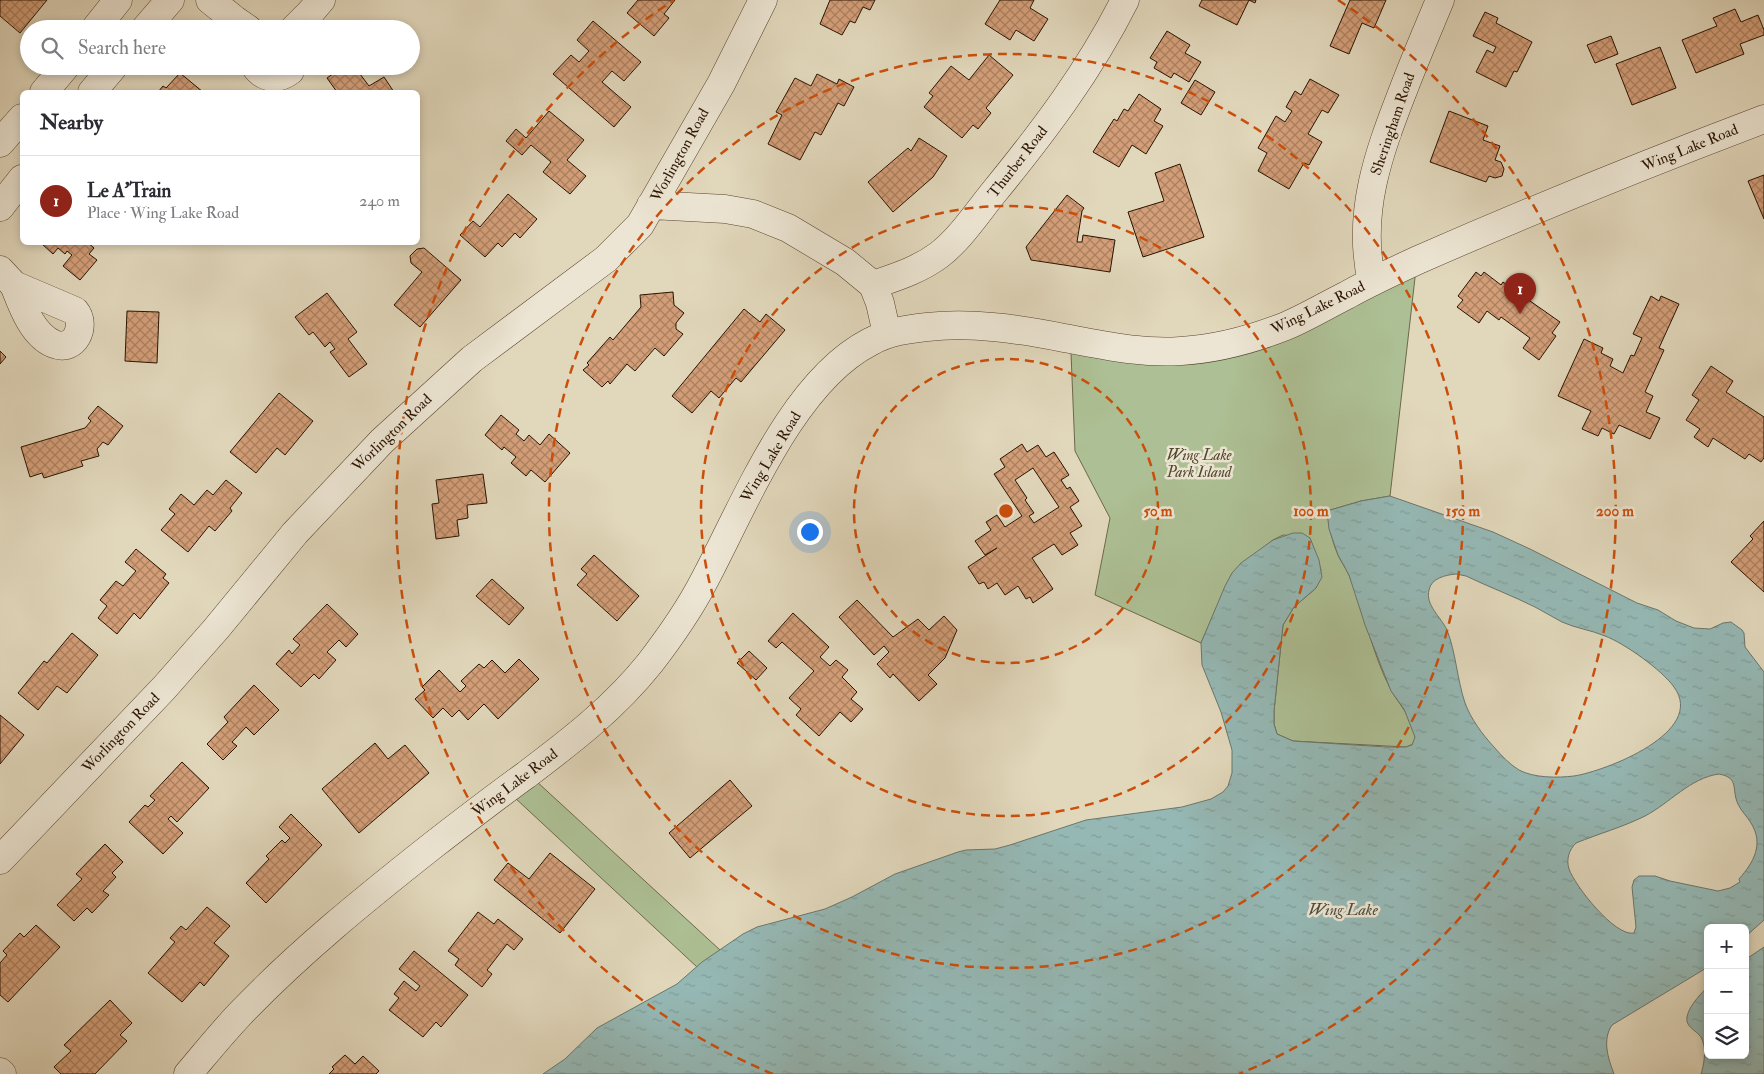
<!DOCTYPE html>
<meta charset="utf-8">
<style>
body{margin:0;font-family:"IM FELL Double Pica",serif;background:#f7f7f7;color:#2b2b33}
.controls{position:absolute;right:15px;bottom:15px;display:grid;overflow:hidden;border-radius:8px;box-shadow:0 2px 8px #0003}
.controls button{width:45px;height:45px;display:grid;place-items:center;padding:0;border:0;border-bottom:1px solid #e1e1e2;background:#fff;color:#2b2b33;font:25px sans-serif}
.you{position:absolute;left:809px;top:531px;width:18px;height:18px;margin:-12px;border:4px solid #fff;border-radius:50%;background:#1a73e8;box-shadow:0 0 0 8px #1a73e833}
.badge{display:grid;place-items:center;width:32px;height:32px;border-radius:50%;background:#8f2418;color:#fff;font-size:16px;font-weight:700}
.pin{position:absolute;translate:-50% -41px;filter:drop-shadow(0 1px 2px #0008)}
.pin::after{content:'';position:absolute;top:26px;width:18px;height:15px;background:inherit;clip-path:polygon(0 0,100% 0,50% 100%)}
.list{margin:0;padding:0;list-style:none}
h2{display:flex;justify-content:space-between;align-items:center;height:65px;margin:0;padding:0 20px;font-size:21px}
h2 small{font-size:16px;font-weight:400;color:#7c7c81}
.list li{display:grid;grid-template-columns:32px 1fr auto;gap:15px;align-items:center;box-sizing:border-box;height:90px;padding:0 20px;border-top:1px solid #e1e1e2}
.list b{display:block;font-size:19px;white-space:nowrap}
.list p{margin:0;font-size:16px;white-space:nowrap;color:#7c7c81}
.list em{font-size:16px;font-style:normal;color:#7c7c81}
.icon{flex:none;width:28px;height:28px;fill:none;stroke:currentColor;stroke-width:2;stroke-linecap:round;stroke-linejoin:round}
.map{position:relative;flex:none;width:1764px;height:1074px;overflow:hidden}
.search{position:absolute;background:#fff;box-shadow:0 2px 8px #0003;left:20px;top:20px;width:400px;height:55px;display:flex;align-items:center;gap:12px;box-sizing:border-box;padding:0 18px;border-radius:28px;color:#7c7c81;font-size:19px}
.panel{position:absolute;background:#fff;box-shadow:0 2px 8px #0003;left:20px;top:90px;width:400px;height:155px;border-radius:8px}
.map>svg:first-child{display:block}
</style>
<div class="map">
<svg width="1764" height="1074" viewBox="0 0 1764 1074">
<defs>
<pattern id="water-ripples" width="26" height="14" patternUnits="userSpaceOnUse" patternTransform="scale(1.25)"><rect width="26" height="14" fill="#95b8b4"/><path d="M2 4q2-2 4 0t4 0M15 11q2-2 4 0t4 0" fill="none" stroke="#819d99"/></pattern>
<pattern id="building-cross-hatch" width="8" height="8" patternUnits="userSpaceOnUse" patternTransform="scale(1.25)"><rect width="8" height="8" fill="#d39e78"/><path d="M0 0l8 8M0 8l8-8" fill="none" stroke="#ab8060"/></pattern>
</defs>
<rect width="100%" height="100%" fill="#e1d7bb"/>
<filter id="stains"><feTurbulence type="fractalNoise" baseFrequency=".004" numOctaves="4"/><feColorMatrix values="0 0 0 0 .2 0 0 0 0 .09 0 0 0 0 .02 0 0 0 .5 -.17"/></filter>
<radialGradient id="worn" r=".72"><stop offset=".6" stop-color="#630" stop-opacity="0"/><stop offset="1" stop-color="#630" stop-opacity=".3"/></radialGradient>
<!-- park -->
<path fill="#adbf94" stroke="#6c694a" d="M1416,269l-26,227 -29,5 -34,10c2,16 5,30 11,44 3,7 8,13 11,20 16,38 23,79 42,115 7,13 24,31 24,47 1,6 -4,8 -9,10l-113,-6 -16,-7 -3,-10v-13l9,-86 11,-18 22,-19 5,-18 -11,-32 -27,-3 -10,5 -41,33 -31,70 -106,-48 15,-77 -35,-67 -4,-98 99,10z
M535,780l185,170 -23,17 -183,-170z"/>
<!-- water -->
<path fill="url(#water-ripples)" stroke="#6a766c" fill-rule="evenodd" d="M1390,496l103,36 37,17 107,54 21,7 18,11 18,7 16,1 13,-6 8,-1 11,8 2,3 1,14 19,25v248l-19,17v-9h-37v39l-96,58c-10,15 -4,33 2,49h-1071l22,-15 32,-31 80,-44 25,-22 41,-28 14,-7 68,-18 27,-12 43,-23 63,-22 8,-2 29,-1 15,-4 76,-25 96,-13 29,-8 12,-7 5,-6 4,-13v-23l-11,-38 -19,-47 -1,-22 24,-57 7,-13 9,-10 32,-23 20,-7h9l8,5 9,22 3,17 -6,11 -22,19 -11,18 -9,86v13l3,10 16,7 93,6h20l6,-2 3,-8 -11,-28 -13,-18 -26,-66 -16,-50 -11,-20 -9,-26 -2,-18 34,-10zM1456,574l10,2c23,11 47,20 69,31 9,5 18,10 27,15 13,6 29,8 43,14 19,7 57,34 69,51 33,45 -68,84 -100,89 -17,2 -40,2 -55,-6 -10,-6 -18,-15 -25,-23 -12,-13 -23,-28 -29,-44 -8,-24 -9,-50 -18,-73 -6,-13 -22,-25 -18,-40 2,-12 17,-15 27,-16zM1719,774c21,4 12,15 19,30 3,7 9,12 13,19 13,21 3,39 -12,56l1,3 -10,6 -12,3 -48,-10 -15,-5h-16l-5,4 -2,7 4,40 -2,6c-19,4 -59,-47 -65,-64 -3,-10 0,-19 7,-26 22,-9 47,-16 69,-27 25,-13 45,-38 74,-42z
M1764,947v127h-63c3,-9 5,-23 2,-32 -2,-9 -11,-11 -15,-18 -6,-11 13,-31 20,-37v68h37v-95z"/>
<!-- building -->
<path fill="url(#building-cross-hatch)" stroke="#2a1300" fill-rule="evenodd" d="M0,0h47l-27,33 -20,-17z
M638,0h37l-11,14 5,4 -15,18 -27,-23z
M830,0h45l-5,10 -7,-3 -8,16 -5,-2 -8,14 -22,-11z
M1000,0h34l-4,8 18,11 -14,22 -18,-11 -6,10 -25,-16z
M1202,0h54l-1,3 -6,-3 -12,25 -38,-19z
M1350,0h36l-12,28 -12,-5 -13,31 -19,-8z
M1735,9l6,13 17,-7 6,15v5l-24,9 4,10 -48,19 -14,-33 35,-14 -4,-8z
M1485,12l13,6 -2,5 36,19 -15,30 -3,-1 -8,16 -30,-15 11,-22 6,3 3,-6 -23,-11z
M593,21l48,41 -17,19 -12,-10 -10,11 29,25 -17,20 -61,-53 18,-19 8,7 10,-11 -12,-11z
M1167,31l23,14 -5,8 16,9 -12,20 -15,-9 -3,5 -17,-10 3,-6 -7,-4z
M1611,36l7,18 -23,9 -8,-18z
M1660,47l16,41 -44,17 -16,-41z
M989,55l24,20 -27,33 5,5 -13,16 -5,-4 -11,13 -38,-31 9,-11 -4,-3 22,-27 18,14z
M344,66h10l15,20 15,-9 10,15h-57l-10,-14z
M180,73l23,19h-45l5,-6 3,2z
M817,74l20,10 2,-5 15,8 -10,19 -6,-3 -17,32 -6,-3 -15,28 -32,-16 14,-29 -6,-3 19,-34 16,8z
M1310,79l29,16 -11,18 -6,-3 -14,24 14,8 -13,23 -5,-2 -15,26 -31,-18 9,-18 -9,-5 18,-32 9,6 7,-11 -6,-4 9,-16 6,4z
M1195,80l20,12 -14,23 -20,-12z
M1139,94l22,15 -7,12 9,5 -17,28 -14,-9 -13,22 -26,-15 21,-33 3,2 7,-12 4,2z
M549,111l35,29 -17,20 19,16 -16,18 -27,-22 8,-10 -20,-17 -9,10 -16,-14 10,-12 10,9z
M1449,111l39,15 -5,14 17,6 -5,14 6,2 3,7 -2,7 -7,2 -6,-2 -3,6 -56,-20z
M919,138l28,18 -14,21 -40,35 -25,-30 40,-34 3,3z
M1180,164l24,73 -61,20 -15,-45 36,-11 -9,-28z
M1764,175v44l-16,-38z
M508,194l29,25 -17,19 -5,-5 -13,14 -4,-4 -13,14 -25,-22 13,-14 7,6z
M1067,195l17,13 -2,3 -5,31h5l1,-7 32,5 -5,32 -79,-12 -5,-13z
M43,242h44l7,6 -5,6 8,6 -17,20 -17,-14 9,-11 -5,-4 -2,3 -7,-6 -5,6 -11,-10z
M424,248l37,32 -41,47 -26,-22 28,-33 -11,-9 -1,-7 7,-7z
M1476,272l5,4 3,-4 17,13 2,-3 57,40 -8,11 4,3 -17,24 -16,-12 7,-10 -29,-21 -2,3 -12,-9 -8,12 -22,-16 6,-7 -5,-4z
M673,292l1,13 10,8 -8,10v6l7,5 -19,22 -9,-8 -20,23 -8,-7 -17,20 -2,-3 -6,6 -19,-17 6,-5 -2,-2 23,-26 3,3 28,-33 -1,-12z
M327,293l30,39 -9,7 19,25 -18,13 -19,-25 5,-3 -5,-7 -5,5 -12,-15 -4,3 -14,-18z
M1651,296l8,5 2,-5 18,8 -20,44 5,2 -19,42 8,4 -7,16 14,6 -10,21 -31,-14 -5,9 -12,-6 -4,8 -16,-7 9,-18 -33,-15 26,-57 19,9 -2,5 12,6 -3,7 13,7 8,-18 3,1 8,-18 -9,-4z
M744,309l16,13 6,-8 19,16 -44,52 -5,-4 -17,20 -8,-7 -19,22 -20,-17z
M127,311l32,1 -2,51 -32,-2z
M0,351l6,6 -6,7z
M1711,366l22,15 -7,11 38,25v41l-3,4 -12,-8 -4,5 -32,-21 -5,9 -14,-10 6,-8 -14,-9 13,-20 -7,-5z
M279,393l34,28 -28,34 -8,-7 -21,25 -26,-21z
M98,406l25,20 -15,19 -5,-3 -6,7 2,7 -18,5 2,5 -39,12 -2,-5 -12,4 -9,-30 64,-19 6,-7 -3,-3z
M501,415l18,15 -3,4 8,7 5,-6 11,10 9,-11 21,19 -25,29 -14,-12 -5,6 -15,-13 5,-6 -12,-10 -2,3 -17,-15z
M1022,444l5,8 11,-7 8,12 8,-5 15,23 -8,5 6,9 3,-2 9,14 -9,6 12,19 -12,7 8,12 -16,10 -8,-11 -22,14 21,31 -20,14 -3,-6 -4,2 -8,-13 -13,9 -8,-12 -9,6 -4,-7 -5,2 -11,-17 29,-19 -12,7 -10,-14 16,-11 -5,-8 11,-7 8,12 17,-11 -28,-42 11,-7 -5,-8zM1033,468l26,39 -25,16 -5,-7 5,-3 -9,-13 2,-2 -12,-18z
M483,474l4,29 -20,2 1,13 -11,2 2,16 -23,3 -4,-35 7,-1 -3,-23z
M226,480l16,13 -12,15 2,3 -17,20 -6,-5 -21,26 -27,-22 14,-16 -6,-5 12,-15 13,11 13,-15 6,5z
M1764,521v71l-33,-30 22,-23 -3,-3z
M136,549l30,25 -3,4 6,5 -29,36 -6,-6 -17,21 -19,-16 9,-12 -7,-6 16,-19 7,5 13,-15 -11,-9z
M594,555l45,41 -22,25 -40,-36 10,-11 -6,-5z
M492,579l32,29 -15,17 -33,-29z
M857,600l36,37 25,-18 11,11 15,-14 13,14 -12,28 -17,17 9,9 -18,17 -26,-27 -3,4 -13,-14 12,-12 -5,-6 -10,9 -35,-38z
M327,604l31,30 -12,13 -7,-7 -12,12 9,8 -17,19 -5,-5 -13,13 -25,-23 13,-14 3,4 8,-9 -7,-6z
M793,613l36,34 -9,10 10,9 6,-6 12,10 -6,7 15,15 -6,7 12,10 -12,13 -11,-10 -21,24 -23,-21 5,-6 -12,-11 25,-27 -32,-29 -6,6 -8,-7z
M72,633l26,22 -31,38 -10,-7 -19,24 -20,-17 26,-32 3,2z
M749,651l18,17 -11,12 -19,-17z
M519,659l20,20 -41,40 -14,-15 -16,16 -9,-10 -7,7 -9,-9 -10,10 -18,-19 10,-9 -3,-3 17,-17 21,22 6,-6 -5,-5 18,-17 5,4 8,-8 13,13z
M254,685l25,25 -25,25 -8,-8 -14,15 5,4 -14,14 -16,-16 21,-22 -4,-5z
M0,715l24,20 -24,29z
M375,743l13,16 17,-14 24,28 -70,60 -37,-44z
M182,762l27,26 -32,34 -6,-6 -3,3 15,14 -20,21 -34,-32 16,-17 3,2 7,-7 -5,-4z
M730,780l22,26 -62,52 -21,-25z
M291,814l31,31 -56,58 -20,-20 23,-24 -3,-3 16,-16 3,3 5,-5 -11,-11z
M105,844l18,18 -11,11 4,4 -13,14 6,4 -17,18 -5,-5 -13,13 -17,-16 25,-26 -6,-5z
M550,853l45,36 -35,44 -66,-53 14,-17 21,16z
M207,907l23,19 -16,17 15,13 -25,30 -4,-4 -18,20 -34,-29 27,-31 -5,-4 11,-12 5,4z
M478,912l16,12 4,-5 25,20 -9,11 -7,-6 -20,26 5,4 -10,13 -27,-22 4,-6 -11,-8z
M36,925l24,22 -52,55 -8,-7v-32l7,-8 -4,-4 17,-18 4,4z
M414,951l54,44 -27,32 -5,-5 -13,15 -34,-27 10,-12 -5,-4 10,-13 12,10 4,-5 -21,-17z
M110,1000l22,23 -12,12 7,6 -32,33h-34l-7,-7 17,-16 -7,-6z
M345,1055l10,9 8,-8 16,15 -3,3h-47l5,-5 -2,-2z"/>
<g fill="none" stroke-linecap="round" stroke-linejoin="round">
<defs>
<path id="minor" d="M210,0l25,20 13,9
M95,29l23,-29
M145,29l25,-29
M294,29l16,-16 11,-13
M255,66c9,13 23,14 35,5l1,-5
M44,92l22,-26
M92,92l22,-26
M0,143l22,-25
M651,205l74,4 28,5 35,14 57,34 28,23 7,18 7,31
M0,207l22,-28
M0,270l14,15 61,26c12,14 0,42 -21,33 -22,-9 -32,-39 -40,-59
M1372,282c-16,-69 7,-130 32,-194 11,-29 24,-59 36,-88
M873,285c23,-8 46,-15 66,-30 21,-16 38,-42 55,-63 49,-60 96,-122 131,-192
M0,860l164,-172 52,-59 79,-96 87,-92 90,-82 134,-100 34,-34 81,-141 42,-84
M0,1072l2,2
M188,1074c17,-20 33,-40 51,-59 59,-62 126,-116 193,-169 31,-24 62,-48 94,-71 45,-34 88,-67 124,-112 20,-26 39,-53 54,-82 40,-75 88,-199 166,-239 18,-10 37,-13 57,-15 45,-5 92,2 137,11 39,7 77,16 117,13 35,-2 72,-12 105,-25 21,-9 41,-21 61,-31 23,-13 47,-24 71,-35 114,-50 230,-97 346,-141"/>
</defs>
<!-- minor casing -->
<use href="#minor" stroke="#58442f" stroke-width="29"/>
<!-- minor -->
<use href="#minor" stroke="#ece5d3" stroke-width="28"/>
</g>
<!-- distance rings -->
<g fill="none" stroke="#cc4e0a" stroke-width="2.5" stroke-dasharray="9 6">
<circle cx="1006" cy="511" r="152"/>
<circle cx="1006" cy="511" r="305"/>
<circle cx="1006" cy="511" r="457"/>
<path d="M773 1074A609 609 0 0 1 674 0M1338 0A609 609 0 0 1 1239 1074"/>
</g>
<g text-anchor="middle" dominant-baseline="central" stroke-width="5" stroke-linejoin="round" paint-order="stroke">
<!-- street labels -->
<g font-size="15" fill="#2a1300" stroke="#ece5d3">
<text transform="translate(1393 124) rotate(-71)">Sheringham Road</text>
<text transform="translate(1690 148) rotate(-22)">Wing Lake Road</text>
<text transform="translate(680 155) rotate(-61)">Worlington Road</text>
<text transform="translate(1018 162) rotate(-52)">Thurber Road</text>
<text transform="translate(1318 308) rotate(-26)">Wing Lake Road</text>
<text transform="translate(392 433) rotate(-44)">Worlington Road</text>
<text transform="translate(771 457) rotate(-59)">Wing Lake Road</text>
<text transform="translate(121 733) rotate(-46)">Worlington Road</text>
<text transform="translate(515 783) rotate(-37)">Wing Lake Road</text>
</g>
<!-- park labels -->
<g font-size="15" font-style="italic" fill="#51472c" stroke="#ece5d3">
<text x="1199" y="455">Wing Lake<tspan x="1199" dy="17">Park Island</tspan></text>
</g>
<!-- water labels -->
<g font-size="16" font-style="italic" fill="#4f4d3f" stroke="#ece5d3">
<text x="1343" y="910">Wing Lake</text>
</g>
</g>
<circle cx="1006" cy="511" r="8" fill="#cc4e0a" stroke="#ece5d3" stroke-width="2.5"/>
<g font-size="15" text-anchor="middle" font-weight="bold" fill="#cc4e0a" stroke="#ece5d3" stroke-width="5" stroke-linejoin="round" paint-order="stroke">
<text x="1158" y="516">50 m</text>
<text x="1311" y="516">100 m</text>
<text x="1463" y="516">150 m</text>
<text x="1615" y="516">200 m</text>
</g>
<rect width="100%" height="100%" filter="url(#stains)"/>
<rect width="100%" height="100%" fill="url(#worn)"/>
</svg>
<div class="controls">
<button>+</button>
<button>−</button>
<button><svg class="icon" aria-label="layers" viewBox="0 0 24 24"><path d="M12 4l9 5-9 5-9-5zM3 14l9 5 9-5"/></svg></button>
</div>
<div class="you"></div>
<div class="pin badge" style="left:1520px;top:314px">1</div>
<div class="search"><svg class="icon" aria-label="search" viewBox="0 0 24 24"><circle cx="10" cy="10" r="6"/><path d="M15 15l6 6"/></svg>Search here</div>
<section class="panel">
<h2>Nearby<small></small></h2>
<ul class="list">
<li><span class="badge">1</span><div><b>Le A'Train</b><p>Place · Wing Lake Road</p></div><em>240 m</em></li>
</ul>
</section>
</div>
